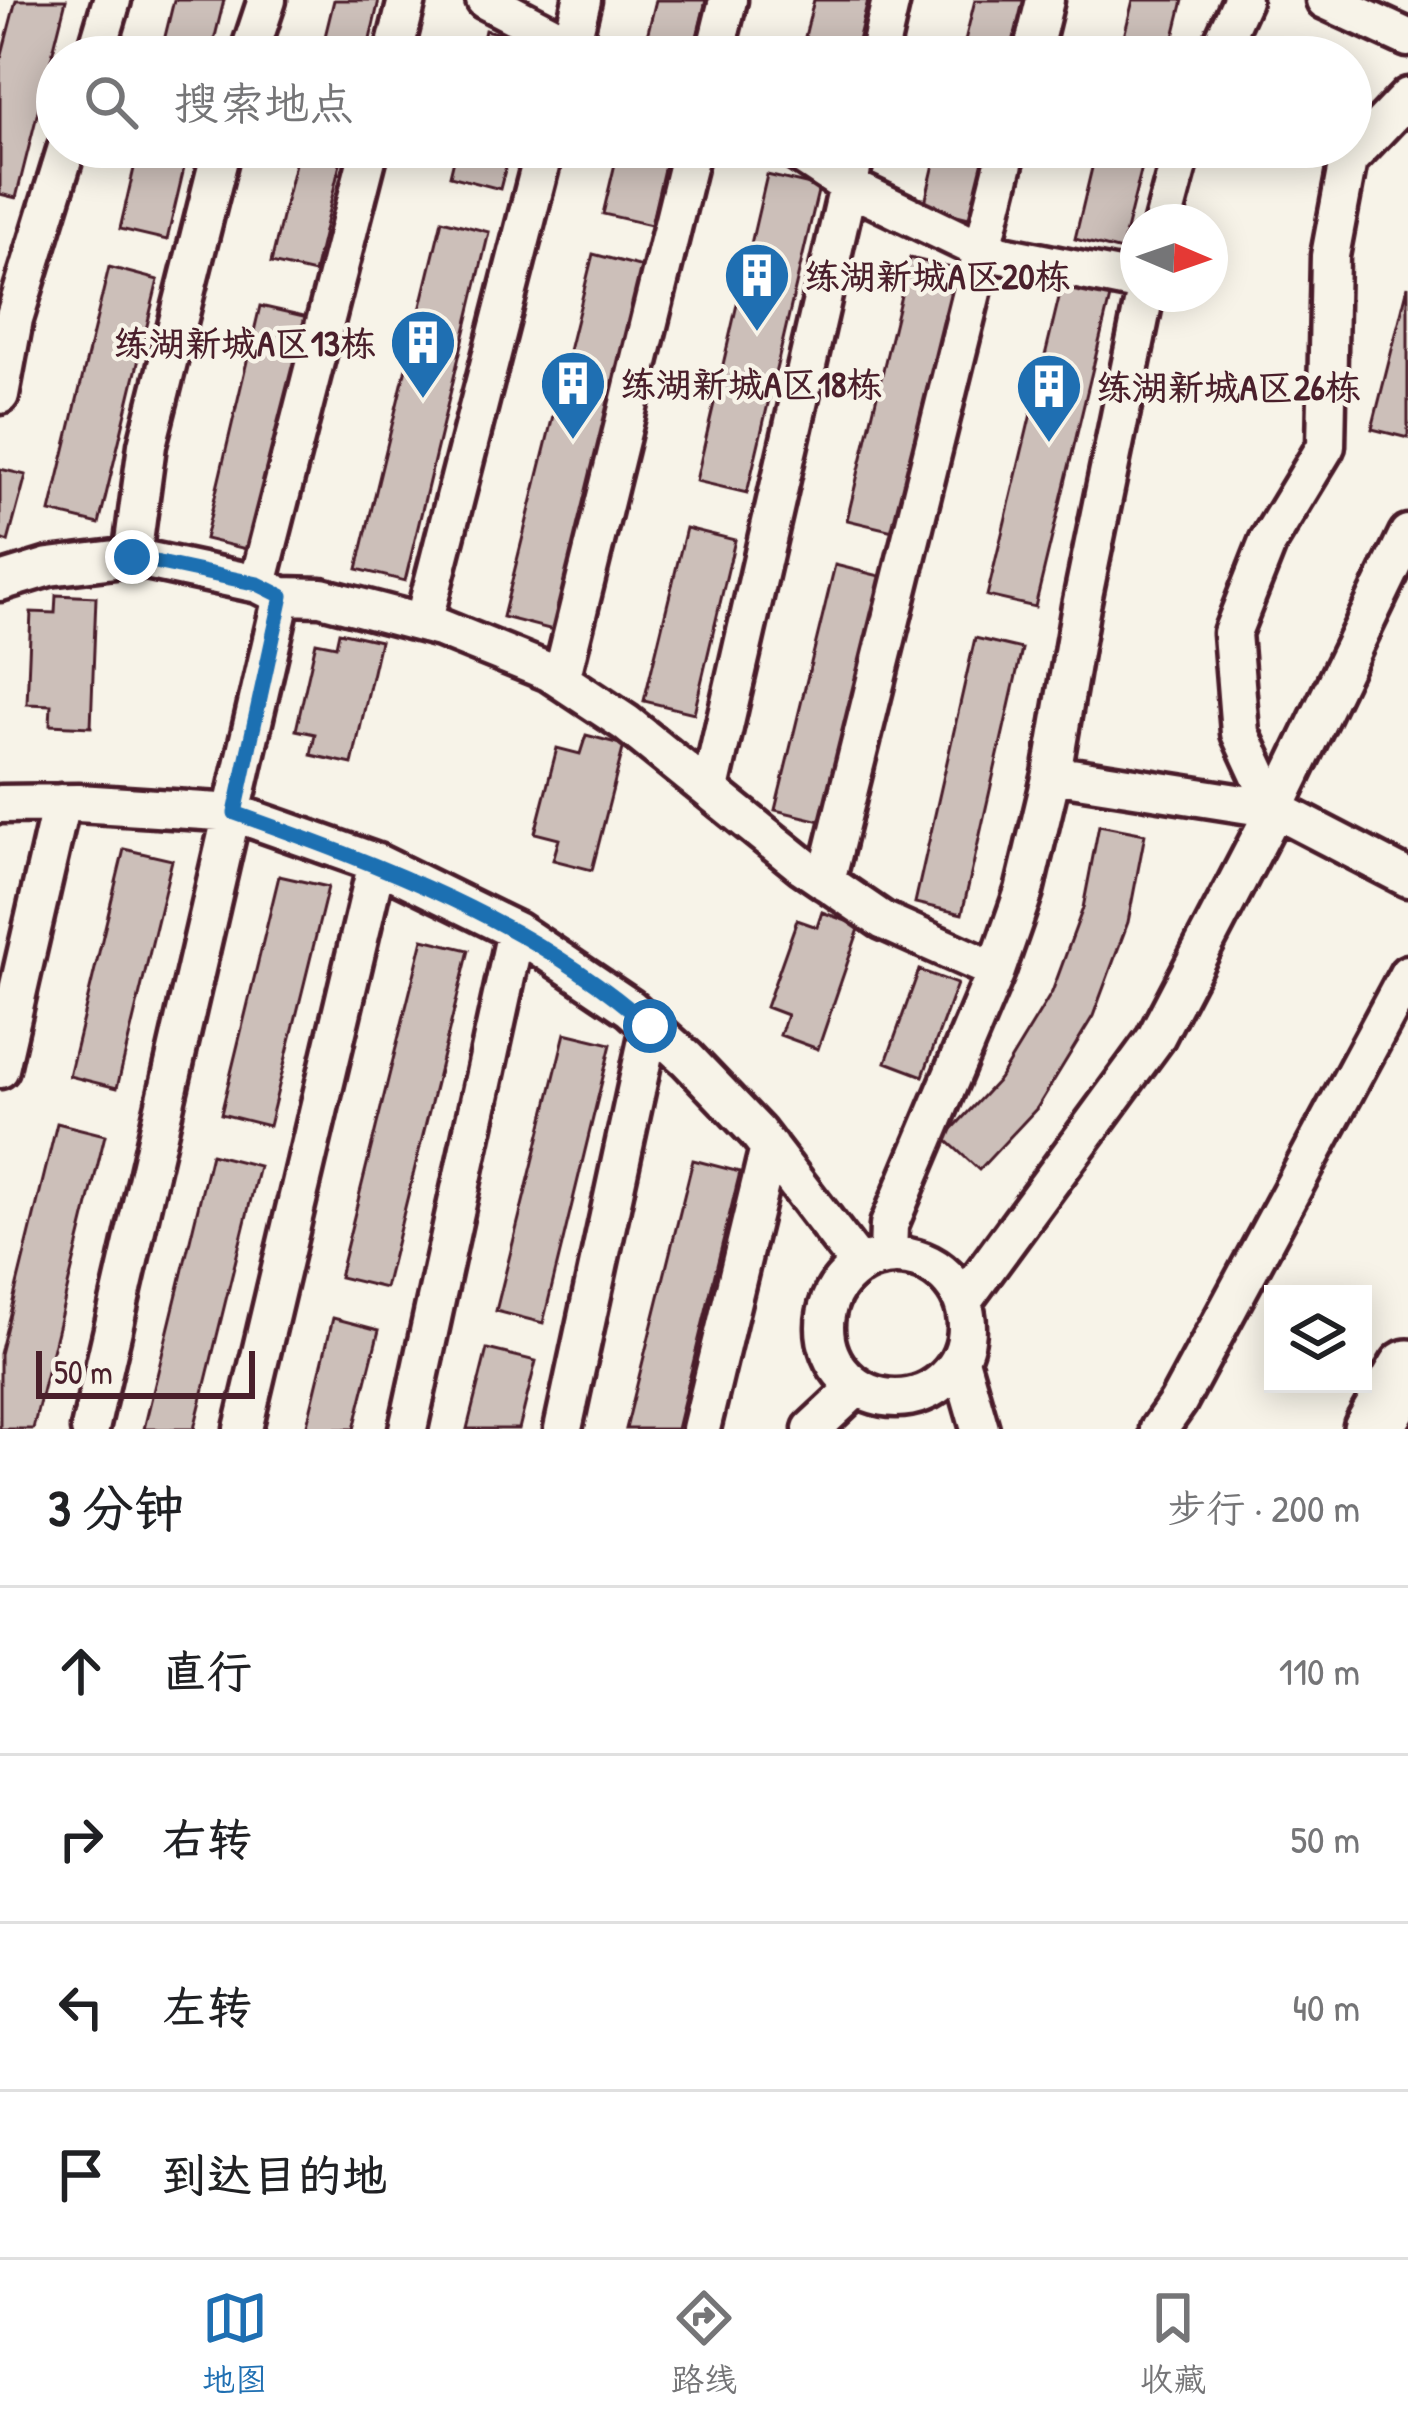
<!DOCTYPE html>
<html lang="zh">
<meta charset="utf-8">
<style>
body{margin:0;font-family:"Patrick Hand","LXGW WenKai TC",sans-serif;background:#f6f6f6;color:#202124}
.controls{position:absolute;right:36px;bottom:36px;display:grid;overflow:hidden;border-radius:0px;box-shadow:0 6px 30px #0003}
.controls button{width:108px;height:108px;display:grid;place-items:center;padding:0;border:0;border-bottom:3px solid #e0e0e0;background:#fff;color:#202124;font:60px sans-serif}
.compass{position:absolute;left:1120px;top:204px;width:108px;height:108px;border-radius:50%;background:#fff;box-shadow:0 6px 30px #0003;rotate:92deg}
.scale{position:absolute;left:36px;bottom:30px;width:219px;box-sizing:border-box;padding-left:12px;border:6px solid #4a1f2b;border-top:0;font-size:33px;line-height:42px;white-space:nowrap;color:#4a1f2b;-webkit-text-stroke:9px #f7f3e8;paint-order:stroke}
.stop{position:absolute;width:36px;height:36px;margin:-27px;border:9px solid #1f6fb2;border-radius:50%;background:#fff}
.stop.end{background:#1f6fb2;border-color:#fff;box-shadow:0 3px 12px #0008}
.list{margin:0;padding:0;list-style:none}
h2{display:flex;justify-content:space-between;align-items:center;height:156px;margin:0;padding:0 48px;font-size:51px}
h2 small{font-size:39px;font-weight:400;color:#757577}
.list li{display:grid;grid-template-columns:78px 1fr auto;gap:36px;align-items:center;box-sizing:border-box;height:168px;padding:0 48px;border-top:3px solid #e0e0e0}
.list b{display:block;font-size:45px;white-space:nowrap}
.list em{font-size:39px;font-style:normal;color:#757577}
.icon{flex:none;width:66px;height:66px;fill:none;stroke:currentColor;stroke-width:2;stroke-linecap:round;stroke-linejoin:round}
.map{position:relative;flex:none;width:1408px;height:1429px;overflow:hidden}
.search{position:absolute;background:#fff;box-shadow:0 6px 30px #0003;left:36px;right:36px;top:36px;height:132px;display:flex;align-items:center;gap:30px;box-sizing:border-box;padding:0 42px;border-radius:66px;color:#757577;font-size:45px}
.sheet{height:828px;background:#fff}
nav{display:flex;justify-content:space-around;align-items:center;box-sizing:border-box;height:168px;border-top:3px solid #e0e0e0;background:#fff;font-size:33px;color:#757577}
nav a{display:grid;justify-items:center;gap:6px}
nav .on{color:#1f6fb2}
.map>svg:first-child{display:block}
</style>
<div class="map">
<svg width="1408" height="1429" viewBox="0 0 1408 1429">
<rect width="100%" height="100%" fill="#f7f3e8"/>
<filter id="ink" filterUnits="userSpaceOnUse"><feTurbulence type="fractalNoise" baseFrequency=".00833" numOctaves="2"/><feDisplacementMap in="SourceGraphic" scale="24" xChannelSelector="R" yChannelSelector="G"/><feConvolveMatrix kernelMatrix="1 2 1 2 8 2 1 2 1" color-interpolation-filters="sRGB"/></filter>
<g filter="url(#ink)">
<!-- building -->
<path fill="#ccbfb9" stroke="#4a1f2b" stroke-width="3" d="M16,0h50l-50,198 -16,-4v-132z
M174,0h50l-14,57h-50z
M334,0h45l-13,57h-46z
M656,0h50l-14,57 -48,-9z
M814,0h54l-14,57h-54z
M975,0h51l-14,57h-51z
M1133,0h50l-14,57h-50z
M485,30l52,13 -4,14h-54z
M139,147h50l-22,93 -47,-11z
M299,147h45l-30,126 -43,-10z
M457,147h54l-11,42 -50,-13z
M619,147h50l-18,78 -48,-11z
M938,147h52l-17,72 -49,-12z
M1097,147h50l-26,104 -46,-12z
M767,175l52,12 -72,306 -51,-12z
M442,220l47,12 -84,349 -48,-12z
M593,254l50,13 -90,363 -50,-13z
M910,258l50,12 -63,262 -50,-12z
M109,267l49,13 -59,244 -49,-12z
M1063,281l48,12 -76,314 -48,-11z
M1408,286v152l-36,-9z
M260,306l48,11 -54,234 -49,-12z
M0,469l26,6 -18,67 -8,-3z
M686,528l49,12 -41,173 -50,-12z
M835,565l49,12 -59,245 -50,-12z
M56,595l40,2 -5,130 -41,-2 1,-20 -24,-1 4,-92 24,1z
M339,632l41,9 -28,123 -41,-9 4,-21 -19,-4 20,-88 20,4z
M975,638l47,11 -60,265 -47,-11z
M586,735l38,10 -32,125 -39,-10 6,-21 -24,-6 22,-85 23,6z
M1099,825l46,9 -17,88 -35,94 -56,92 -58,62 -35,-32 55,-59 53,-87 31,-84z
M124,849l48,11 -55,228 -48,-12z
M279,876l49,11 -59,239 -48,-12z
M822,912l38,14 -42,123 -38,-14 7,-20 -21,-8 31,-87 20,7z
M423,939l46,11 -84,338 -46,-11z
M919,970l38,14 -34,92 -37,-14z
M565,1033l46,11 -68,279 -47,-12z
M57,1123l48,12 -72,294h-33v-75z
M211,1154l48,12 -65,263h-50z
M693,1160l47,12 -63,257h-51z
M333,1318l46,12 -25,99h-48z
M487,1349l49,12 -17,68h-52z"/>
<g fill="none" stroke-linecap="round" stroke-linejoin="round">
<defs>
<path id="minor" d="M485,0l86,45 35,12
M1325,0l83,38
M95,57l17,-57
M248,57l19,-57
M393,57l14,-57
M568,57l14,-57
M714,57l14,-57
M878,57l13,-57
M1031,57l14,-57
M1216,57l26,-57
M789,147l59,39 135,65 155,31
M1163,222l20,-75
M0,395l14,-76 53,-172
M132,557l15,-112 75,-298
M0,582l49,-15 83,-10 126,27 24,12 39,1 119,31 109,44 77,51 177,143 79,54 114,51
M258,584l112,-437
M423,623l122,-476
M561,680l131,-533
M1052,774l223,35 133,69
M710,789l147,-642
M0,804l78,-1 157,10 142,50 139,68 114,77 57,51 70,73 103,134
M1275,809l-35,-76 -8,-100 36,-91 58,-96 4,-190 18,-96 60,-63
M826,882l182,-735
M0,1069l61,-266
M888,1256l1,-31 107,-254 28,-80 28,-117 29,-168 64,-312
M825 1327a71 71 0 1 1 142 0a71 71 0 1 1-142 0Z
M963,1301l192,-262 120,-230 133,-275
M960,1360l20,69
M90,1429l192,-833
M243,1429l134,-566
M408,1429l108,-498
M563,1429l87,-403
M701,1429l68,-282
M812,1429l45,-42
M1159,1429l19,-27 230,-428"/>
<path id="primary" d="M1373,1429l35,-60"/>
</defs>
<!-- minor casing -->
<use href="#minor" stroke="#4a1f2b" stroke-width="45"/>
<!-- primary casing -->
<use href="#primary" stroke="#4a1f2b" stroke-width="66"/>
<!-- minor -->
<use href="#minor" stroke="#f7f3e8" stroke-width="36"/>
<!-- primary -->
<use href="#primary" stroke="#f7f3e8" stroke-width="57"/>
</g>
</g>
<g fill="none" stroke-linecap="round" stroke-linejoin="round" filter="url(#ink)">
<!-- route -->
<path stroke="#1f6fb2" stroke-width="15" d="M132,557l126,27 24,12 -47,217c146,52 296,108 415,213"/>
</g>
<!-- icons -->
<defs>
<symbol id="building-pin" viewBox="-11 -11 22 30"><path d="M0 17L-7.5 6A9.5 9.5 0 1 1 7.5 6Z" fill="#1f6fb2" stroke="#f7f3e8"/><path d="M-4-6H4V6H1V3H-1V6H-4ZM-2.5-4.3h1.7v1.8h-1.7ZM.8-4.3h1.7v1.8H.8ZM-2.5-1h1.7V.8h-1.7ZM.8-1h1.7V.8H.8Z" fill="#fff"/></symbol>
</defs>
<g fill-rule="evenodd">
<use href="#building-pin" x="719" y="237" width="76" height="104"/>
<use href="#building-pin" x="385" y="304" width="76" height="104"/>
<use href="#building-pin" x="535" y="345" width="76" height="104"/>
<use href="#building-pin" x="1011" y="348" width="76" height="104"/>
</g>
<g text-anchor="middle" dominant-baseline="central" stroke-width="9" stroke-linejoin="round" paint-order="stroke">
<!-- poi labels -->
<g font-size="36" font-weight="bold" fill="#4a1f2b" stroke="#f7f3e8" text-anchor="start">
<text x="804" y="275">练湖新城A区20栋</text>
<text x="376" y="342" text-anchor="end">练湖新城A区13栋</text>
<text x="620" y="383">练湖新城A区18栋</text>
<text x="1096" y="386">练湖新城A区26栋</text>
</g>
</g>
</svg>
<div class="controls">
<button><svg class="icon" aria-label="layers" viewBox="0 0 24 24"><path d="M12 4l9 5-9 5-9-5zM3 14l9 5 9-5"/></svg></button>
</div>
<svg class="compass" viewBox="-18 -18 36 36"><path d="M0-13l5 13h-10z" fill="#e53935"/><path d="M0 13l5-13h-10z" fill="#757577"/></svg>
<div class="scale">50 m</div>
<div class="stop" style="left:650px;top:1026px"></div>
<div class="stop end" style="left:132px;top:557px"></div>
<div class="search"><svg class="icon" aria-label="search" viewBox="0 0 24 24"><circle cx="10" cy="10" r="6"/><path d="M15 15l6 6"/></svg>搜索地点</div>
</div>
<section class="sheet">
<h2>3 分钟<small>步行 · 200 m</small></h2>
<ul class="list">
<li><svg class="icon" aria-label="ahead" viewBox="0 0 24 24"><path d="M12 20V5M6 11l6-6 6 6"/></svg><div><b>直行</b></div><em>110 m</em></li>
<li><svg class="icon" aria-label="right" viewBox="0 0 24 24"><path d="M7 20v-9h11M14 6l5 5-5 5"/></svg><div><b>右转</b></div><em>50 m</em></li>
<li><svg class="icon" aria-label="left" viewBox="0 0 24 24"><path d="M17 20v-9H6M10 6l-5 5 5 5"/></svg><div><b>左转</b></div><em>40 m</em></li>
<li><svg class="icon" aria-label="arrive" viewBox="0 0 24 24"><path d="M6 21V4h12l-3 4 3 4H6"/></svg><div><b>到达目的地</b></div></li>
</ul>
</section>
<nav>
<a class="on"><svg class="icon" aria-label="map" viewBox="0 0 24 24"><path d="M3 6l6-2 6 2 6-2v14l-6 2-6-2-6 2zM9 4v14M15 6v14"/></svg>地图</a>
<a><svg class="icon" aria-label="directions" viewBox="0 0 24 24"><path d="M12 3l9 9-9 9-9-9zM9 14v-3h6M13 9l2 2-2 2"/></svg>路线</a>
<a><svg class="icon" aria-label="saved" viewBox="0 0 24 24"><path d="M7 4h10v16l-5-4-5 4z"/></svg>收藏</a>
</nav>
